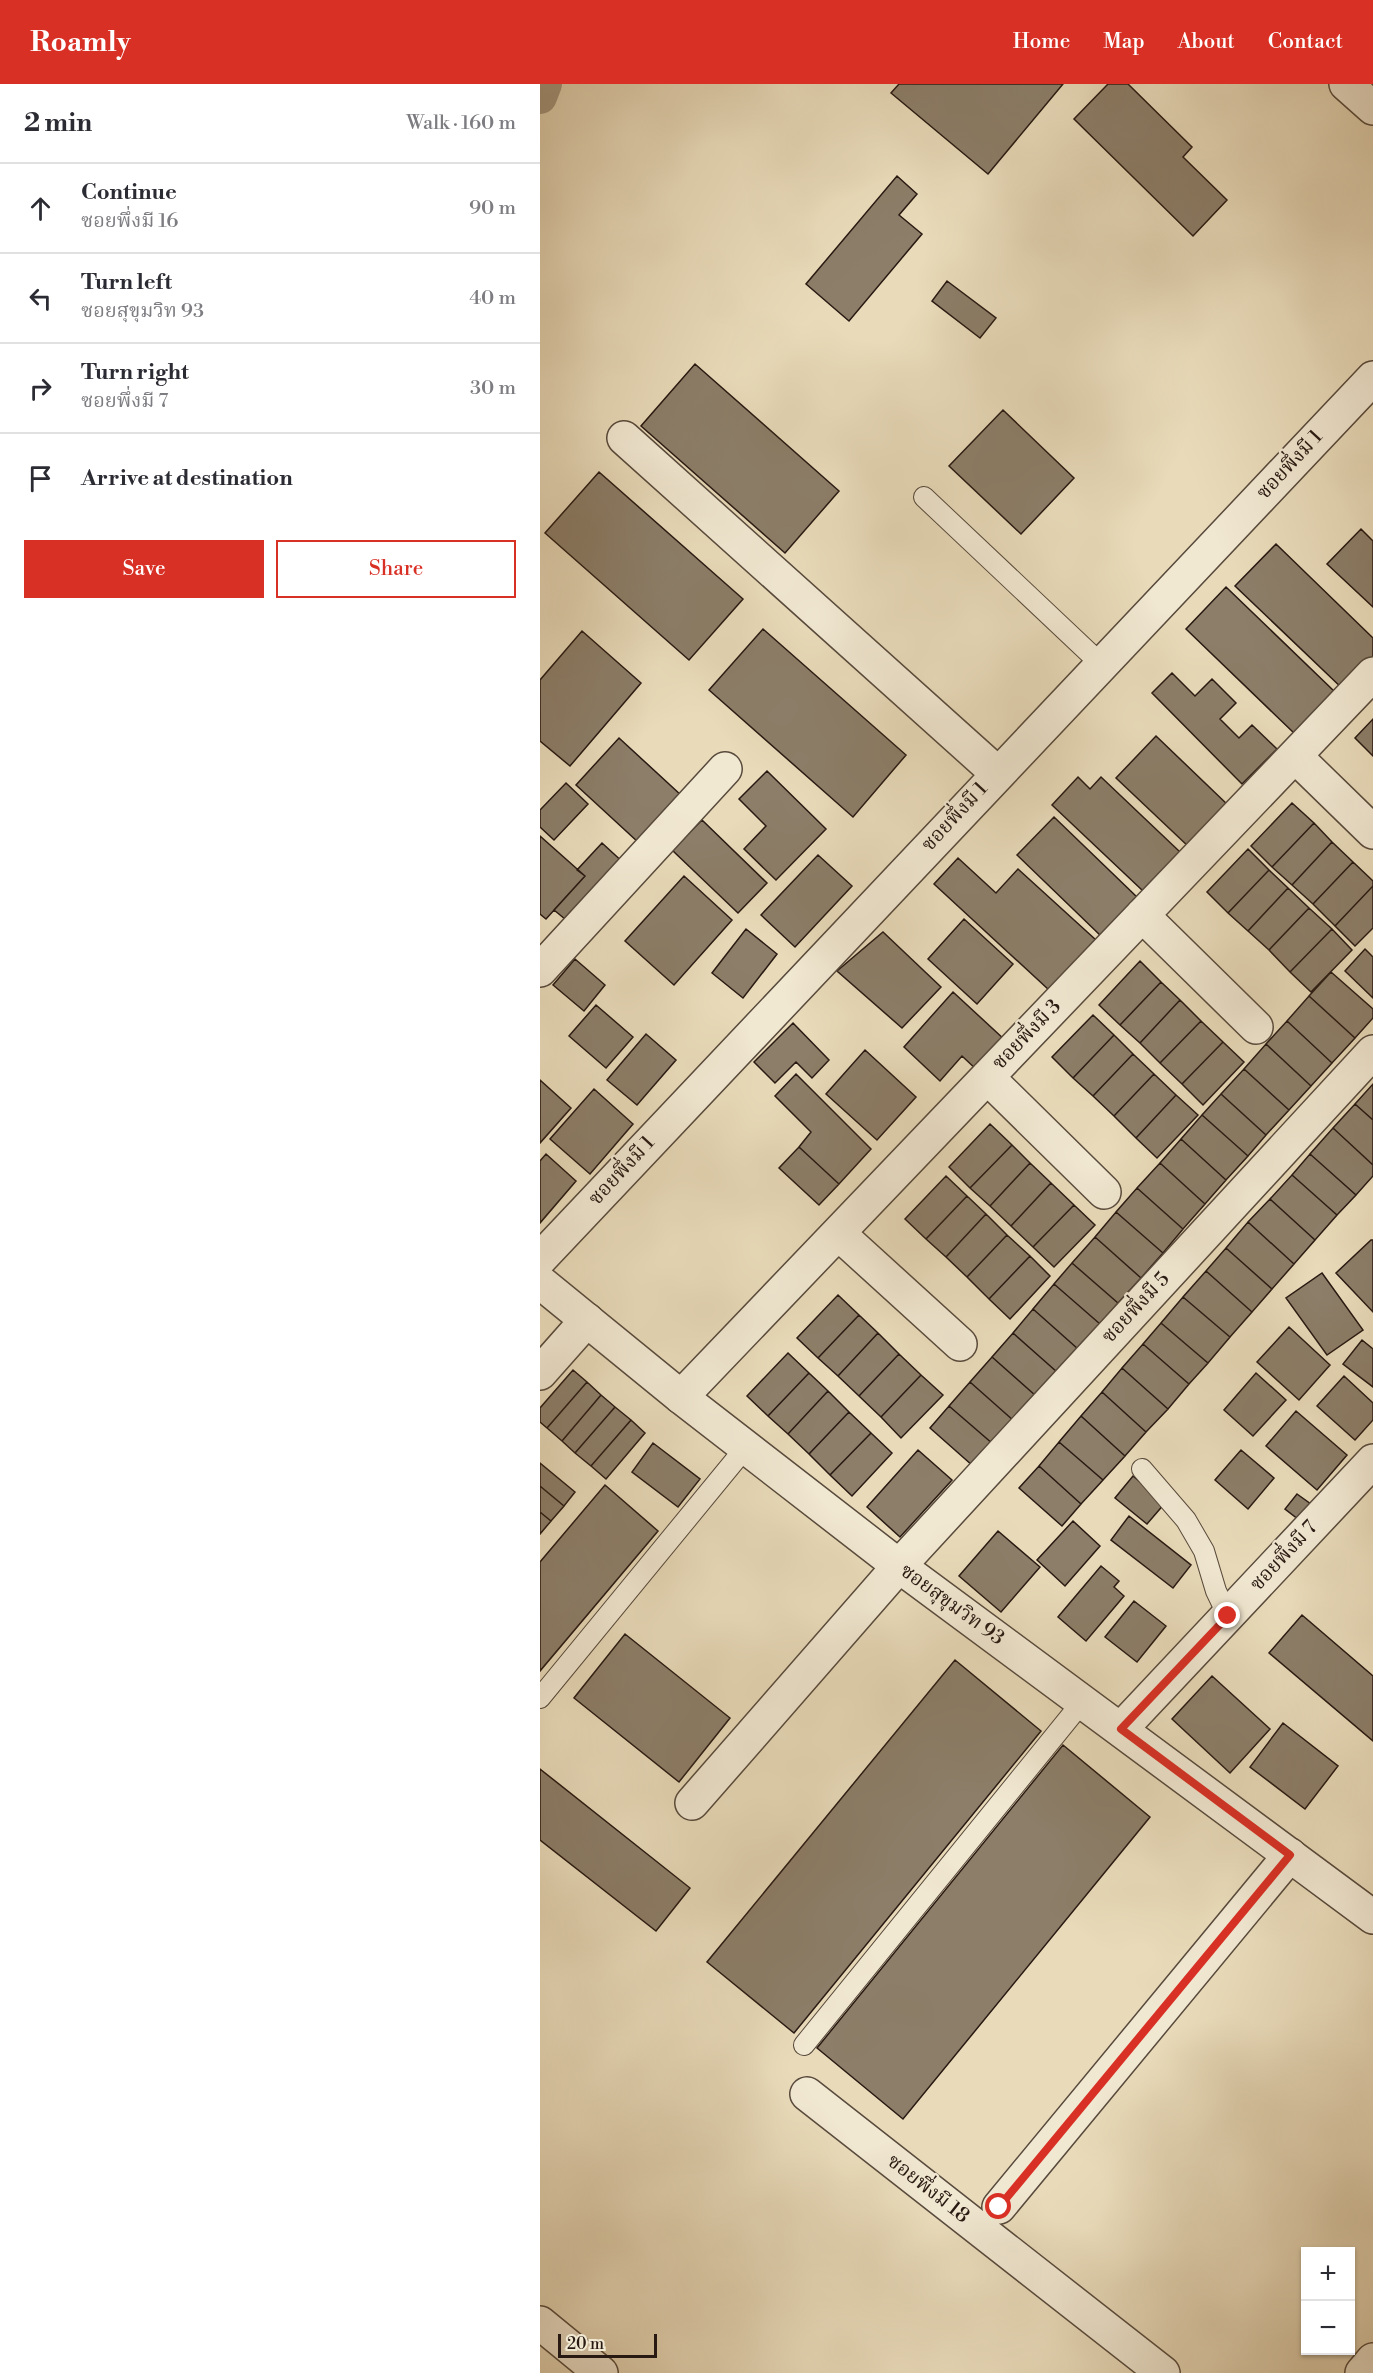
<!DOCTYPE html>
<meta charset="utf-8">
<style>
body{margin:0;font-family:"Libre Bodoni","Noto Serif Thai",serif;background:#f2f2f3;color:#2b2b33}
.controls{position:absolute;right:18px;bottom:18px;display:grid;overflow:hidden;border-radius:0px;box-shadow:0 2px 4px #0004}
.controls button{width:54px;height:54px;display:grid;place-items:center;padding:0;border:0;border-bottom:2px solid #e1e1e2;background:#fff;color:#2b2b33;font:30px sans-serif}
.scale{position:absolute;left:18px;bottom:15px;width:99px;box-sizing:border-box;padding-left:6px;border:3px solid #281912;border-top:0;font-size:16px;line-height:21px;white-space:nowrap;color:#281912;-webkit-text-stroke:4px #f1e8d2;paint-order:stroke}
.stop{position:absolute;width:18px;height:18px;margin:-14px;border:4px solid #d93025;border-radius:50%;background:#fff}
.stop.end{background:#d93025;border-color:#fff;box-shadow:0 2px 6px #0008}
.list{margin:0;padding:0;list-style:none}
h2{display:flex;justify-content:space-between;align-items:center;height:78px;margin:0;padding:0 24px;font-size:26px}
h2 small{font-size:20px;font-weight:400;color:#7c7c81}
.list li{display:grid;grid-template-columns:39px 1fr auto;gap:18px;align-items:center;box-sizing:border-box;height:90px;padding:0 24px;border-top:2px solid #e1e1e2}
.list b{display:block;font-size:22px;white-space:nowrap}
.list p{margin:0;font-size:20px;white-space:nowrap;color:#7c7c81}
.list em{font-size:20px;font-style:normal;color:#7c7c81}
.actions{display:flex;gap:12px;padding:18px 24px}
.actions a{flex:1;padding:14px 0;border:2px solid #d93025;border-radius:0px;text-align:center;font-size:21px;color:#d93025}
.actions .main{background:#d93025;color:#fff}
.icon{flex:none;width:33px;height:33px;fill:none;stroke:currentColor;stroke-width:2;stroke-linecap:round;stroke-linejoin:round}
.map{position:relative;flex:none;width:833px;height:2289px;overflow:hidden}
header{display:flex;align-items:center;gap:36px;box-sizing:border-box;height:84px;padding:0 30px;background:#d93025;color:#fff}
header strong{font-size:28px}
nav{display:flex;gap:33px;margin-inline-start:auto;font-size:21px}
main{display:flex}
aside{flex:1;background:#fff}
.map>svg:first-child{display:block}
</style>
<header>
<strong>Roamly</strong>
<nav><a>Home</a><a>Map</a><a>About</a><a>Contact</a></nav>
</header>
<main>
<aside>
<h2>2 min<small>Walk · 160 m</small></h2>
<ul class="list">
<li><svg class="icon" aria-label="ahead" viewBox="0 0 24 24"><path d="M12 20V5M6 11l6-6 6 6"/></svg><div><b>Continue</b><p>ซอยพึ่งมี 16</p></div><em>90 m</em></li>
<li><svg class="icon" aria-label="left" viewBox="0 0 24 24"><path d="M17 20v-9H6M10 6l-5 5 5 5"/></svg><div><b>Turn left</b><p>ซอยสุขุมวิท 93</p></div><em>40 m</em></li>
<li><svg class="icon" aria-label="right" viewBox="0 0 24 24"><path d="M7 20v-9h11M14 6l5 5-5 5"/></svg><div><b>Turn right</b><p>ซอยพึ่งมี 7</p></div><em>30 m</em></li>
<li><svg class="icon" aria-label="arrive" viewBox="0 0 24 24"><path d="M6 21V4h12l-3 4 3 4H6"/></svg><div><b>Arrive at destination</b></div></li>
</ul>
<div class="actions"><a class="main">Save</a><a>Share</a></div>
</aside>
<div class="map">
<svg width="833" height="2289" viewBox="0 0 833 2289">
<rect width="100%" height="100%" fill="#e9dbba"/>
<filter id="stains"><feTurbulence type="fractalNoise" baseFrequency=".00333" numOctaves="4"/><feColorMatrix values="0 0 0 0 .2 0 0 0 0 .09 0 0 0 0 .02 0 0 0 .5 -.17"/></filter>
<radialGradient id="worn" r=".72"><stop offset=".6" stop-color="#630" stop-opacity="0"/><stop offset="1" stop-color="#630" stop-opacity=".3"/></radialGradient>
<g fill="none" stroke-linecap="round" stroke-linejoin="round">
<!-- canal -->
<path stroke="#a79981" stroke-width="34" d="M0,13l5,-13"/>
</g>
<!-- building -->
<path fill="#8c7e69" stroke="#281912" stroke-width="1.5" d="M359,0h164l-75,90 -97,-81z
M568,0h20l64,63 -9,10 44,43 -34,36 -119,-117z
M357,92l20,18 -18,21 23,19 -73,87 -43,-37z
M407,197l49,37 -16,20 -48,-37z
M155,280l144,127 -54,62 -144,-127z
M463,326l71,68 -53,56 -72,-68z
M59,388l144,127 -54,61 -144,-127z
M821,445l12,12v66l-46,-43z
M736,460l97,94v23l-28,30 -110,-105z
M686,503l109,105 -40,42 -109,-105z
M223,545l143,126 -53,62 -144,-127z
M42,547l59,52 -71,83 -30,-25v-61z
M632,589l23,23 17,-17 24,24 -16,16 19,19 13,-13 25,24 -35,35 -90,-91z
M833,635v37l-18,-18z
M616,652l74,71 -40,41 -74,-70z
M79,654l63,58 -43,47 -63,-58z
M227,687l59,58 -50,51 -32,-31 22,-23 -27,-27z
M538,693l12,12 11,-12 79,75 -37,39 -91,-86z
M26,699l22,21 -34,36 -14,-13v-17z
M752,719l22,20 -42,44 -21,-21z
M514,733l85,82 -37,38 -85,-82z
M162,736l65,63 -29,30 -66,-63z
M774,739l18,19 -40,43 -20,-18z
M0,752l45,40 -39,43 -6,-5z
M792,758l21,20 -40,42 -21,-19z
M62,759l24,22 -55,59 -17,-14 31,-34 -8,-6z
M708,765l21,21 -41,43 -21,-21z
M278,771l34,31 -57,61 -34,-32z
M418,774l38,35 22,-24 78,71 -47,50 -115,-106z
M813,778l20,19v5l-38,40 -22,-22z
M729,786l19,18 -40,43 -20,-18z
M144,792l48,44 -58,65 -49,-44z
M833,802v42l-18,18 -20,-20z
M748,804l21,20 -40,42 -21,-19z
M769,824l23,21 -42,43 -21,-22z
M424,835l49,45 -36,40 -49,-45z
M206,845l31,25 -34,44 -31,-25z
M792,845l20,21 -41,42 -21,-20z
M343,848l58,55 -39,41 -65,-57z
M825,865l8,8v41l-28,-27z
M35,875l30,26 -21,26 -31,-26z
M600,877l21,21 -41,43 -21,-20z
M791,888l42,37v9l-18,20 -46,-42z
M621,898l19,18 -40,43 -20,-18z
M413,908l53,49 -28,30 -16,-15 -22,25 -36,-34z
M769,912l46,42 -23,25 -45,-42z
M640,916l21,21 -41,42 -20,-20z
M56,921l37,32 -27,31 -37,-32z
M553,931l21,20 -41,43 -21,-21z
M661,937l22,21 -41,42 -22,-21z
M747,937l45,42 -21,23 -45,-42z
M253,939l36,37 -17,18 -16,-16 -21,21 -21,-21z
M106,950l30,26 -39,45 -30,-25z
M574,951l19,19 -40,42 -20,-18z
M683,958l21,20 -41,43 -21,-21z
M726,960l45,42 -22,24 -45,-41z
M325,966l51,47 -39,43 -51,-46z
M593,970l21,20 -40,42 -21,-20z
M704,985l45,41 -23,25 -45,-41z
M256,990l75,75 -32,35 -40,-37 12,-15 -36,-36z
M614,990l22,21 -40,43 -22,-22z
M0,996l31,28 -31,35z
M833,1000v36l-18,-16z
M54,1005l39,35 -43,50 -40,-35z
M681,1010l45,41 -18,21 -46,-41z
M636,1011l22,20 -41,43 -21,-20z
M815,1020l18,16v45l-40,-37z
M662,1031l46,41 -22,24 -45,-41z
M450,1040l22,21 -42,43 -21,-21z
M793,1044l40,37v11l-17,19 -46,-41z
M641,1055l45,41 -21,24 -45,-41z
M472,1061l18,18 -40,43 -20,-18z
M259,1063l40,37 -20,21 -40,-37z
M6,1070l30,27 -36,42v-62z
M770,1070l46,41 -19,20 -45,-40z
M490,1079l21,20 -40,43 -21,-20z
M620,1079l45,41 -22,25 -46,-41z
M752,1091l45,40 -22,25 -45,-41z
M406,1092l21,20 -41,43 -21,-20z
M511,1099l23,22 -41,42 -22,-21z
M597,1104l46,41 -20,24 -47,-41z
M427,1112l19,18 -40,43 -20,-18z
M730,1115l45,41 -21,24 -46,-42z
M534,1121l21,20 -41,42 -21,-20z
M576,1128l47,41 -22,25 -46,-41z
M446,1130l21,21 -40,42 -21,-20z
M708,1138l46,42 -22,25 -46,-41z
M467,1151l23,21 -41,43 -22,-22z
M555,1153l46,41 -23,25 -46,-40z
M831,1156h2v72l-37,-39z
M686,1164l46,41 -20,23 -46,-41z
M490,1172l20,20 -40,43 -21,-20z
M532,1179l46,40 -18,21 -46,-40z
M666,1187l46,41 -22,25 -47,-40z
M782,1189l41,57 -36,25 -41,-57z
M514,1200l46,40 -22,25 -45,-40z
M298,1211l21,20 -41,43 -21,-20z
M643,1213l47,40 -22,26 -47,-40z
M493,1225l45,40 -21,23 -44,-39z
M319,1231l19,18 -40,43 -20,-18z
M621,1239l47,40 -19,21 -46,-40z
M749,1243l41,38 -31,35 -42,-38z
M338,1249l21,21 -40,42 -21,-20z
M473,1249l44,39 -21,24 -44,-39z
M822,1256l11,9v38l-30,-23z
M603,1260l46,40 -21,25 -46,-41z
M248,1269l21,20 -41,43 -21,-20z
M359,1270l22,21 -40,42 -22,-21z
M452,1273l44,39 -22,25 -44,-39z
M582,1284l46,41 -22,23 -44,-40z
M33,1286l14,12 -40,46 -7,-6v-14z
M269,1289l19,18 -40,43 -20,-18z
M716,1289l30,27 -33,36 -29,-26z
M381,1291l22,20 -42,43 -20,-21z
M804,1292l29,27v17l-18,20 -38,-34z
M47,1298l14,13 -39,46 -15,-13z
M430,1298l44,39 -21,23 -44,-38z
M288,1307l21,21 -40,42 -21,-20z
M562,1308l44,40 -21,24 -44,-40z
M61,1311l14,12 -40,46 -13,-12z
M409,1322l44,38 -20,22 -43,-38z
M75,1323l16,13 -40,46 -16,-13z
M756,1327l51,44 -30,35 -51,-44z
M309,1328l22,21 -41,42 -21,-21z
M541,1332l44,40 -22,24 -44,-38z
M91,1336l14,13 -39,46 -15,-13z
M331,1349l21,20 -40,43 -22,-21z
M519,1358l44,38 -22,24 -42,-38z
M113,1359l47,36 -22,28 -46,-35z
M378,1366l34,30 -52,57 -33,-30z
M701,1366l33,28 -26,31 -33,-29z
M0,1379l35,29 -11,14 -24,-20z
M499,1382l42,38 -19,22 -43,-38z
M593,1392l32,27 -18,21 -32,-26z
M65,1401l53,46 -118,140v-109z
M0,1402l24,20 -13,15 -11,-9z
M757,1410l18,13 -12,16 -18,-14z
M0,1428l11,9 -11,13z
M589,1432l62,49 -18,23 -62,-48z
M533,1437l27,25 -35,40 -28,-26z
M458,1447l42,36 -39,45 -42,-36z
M561,1482l18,15 -5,6 10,9 -38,45 -28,-24z
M594,1517l32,25 -29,36 -32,-25z
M762,1531l71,61v65l-104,-88z
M85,1550l105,84 -51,64 -105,-84z
M415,1576l86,71 -247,302 -87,-71z
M672,1592l58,53 -40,44 -58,-54z
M743,1639l55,43 -33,43 -55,-42z
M523,1661l87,72 -247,302 -86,-71z
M0,1685l150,119 -34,43 -116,-91z"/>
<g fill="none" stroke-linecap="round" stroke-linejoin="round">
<defs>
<path id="service" d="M384,413l178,168
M602,1385l44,51 18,31 12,40 12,25
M0,1614l206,-251
M264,1961l279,-344"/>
<path id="minor" d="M806,0l27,24
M84,354l373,335
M755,672l78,76
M602,831l114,112
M0,886l185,-201
M447,993l117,115
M298,1149l122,111
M0,1175l833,-881
M0,1289l47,-53
M141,1313l692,-723
M581,1645l252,-268
M152,1719l207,-237 474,-514
M267,2010l356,279
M459,2123l291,-352
M0,2239l61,50
M822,2289l11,-13"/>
<path id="tertiary" d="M0,1198l141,115 218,169 474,351"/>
</defs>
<!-- service casing -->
<use href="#service" stroke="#584a3c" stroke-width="22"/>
<!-- minor casing -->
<use href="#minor" stroke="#584a3c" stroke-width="36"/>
<!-- tertiary casing -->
<use href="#tertiary" stroke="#584a3c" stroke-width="36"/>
<!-- service -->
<use href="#service" stroke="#f1e8d2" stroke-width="20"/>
<!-- minor -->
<use href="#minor" stroke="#f1e8d2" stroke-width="33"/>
<!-- tertiary -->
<use href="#tertiary" stroke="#f1e8d2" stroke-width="33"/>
</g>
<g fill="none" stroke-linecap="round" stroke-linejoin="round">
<!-- route -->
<path stroke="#d93025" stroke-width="8" d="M459,2123l291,-352 -169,-126 107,-113"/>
</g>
<g text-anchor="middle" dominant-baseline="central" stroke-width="4.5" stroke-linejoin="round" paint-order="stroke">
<!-- street labels -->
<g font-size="20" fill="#281912" stroke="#f1e8d2">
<text transform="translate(750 381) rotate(-47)">ซอยพึ่งมี 1</text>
<text transform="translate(415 733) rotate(-47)">ซอยพึ่งมี 1</text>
<text transform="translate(487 951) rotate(-46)">ซอยพึ่งมี 3</text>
<text transform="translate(82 1087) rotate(-47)">ซอยพึ่งมี 1</text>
<text transform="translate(596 1224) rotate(-47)">ซอยพึ่งมี 5</text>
<text transform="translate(744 1472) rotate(-47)">ซอยพึ่งมี 7</text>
<text transform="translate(412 1521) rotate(36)">ซอยสุขุมวิท 93</text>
<text transform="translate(388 2105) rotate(38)">ซอยพึ่งมี 18</text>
</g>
</g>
<rect width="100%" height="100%" filter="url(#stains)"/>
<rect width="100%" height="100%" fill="url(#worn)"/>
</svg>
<div class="controls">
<button>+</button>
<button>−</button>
</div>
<div class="scale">20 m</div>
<div class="stop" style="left:459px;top:2123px"></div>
<div class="stop end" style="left:688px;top:1532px"></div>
</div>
</main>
